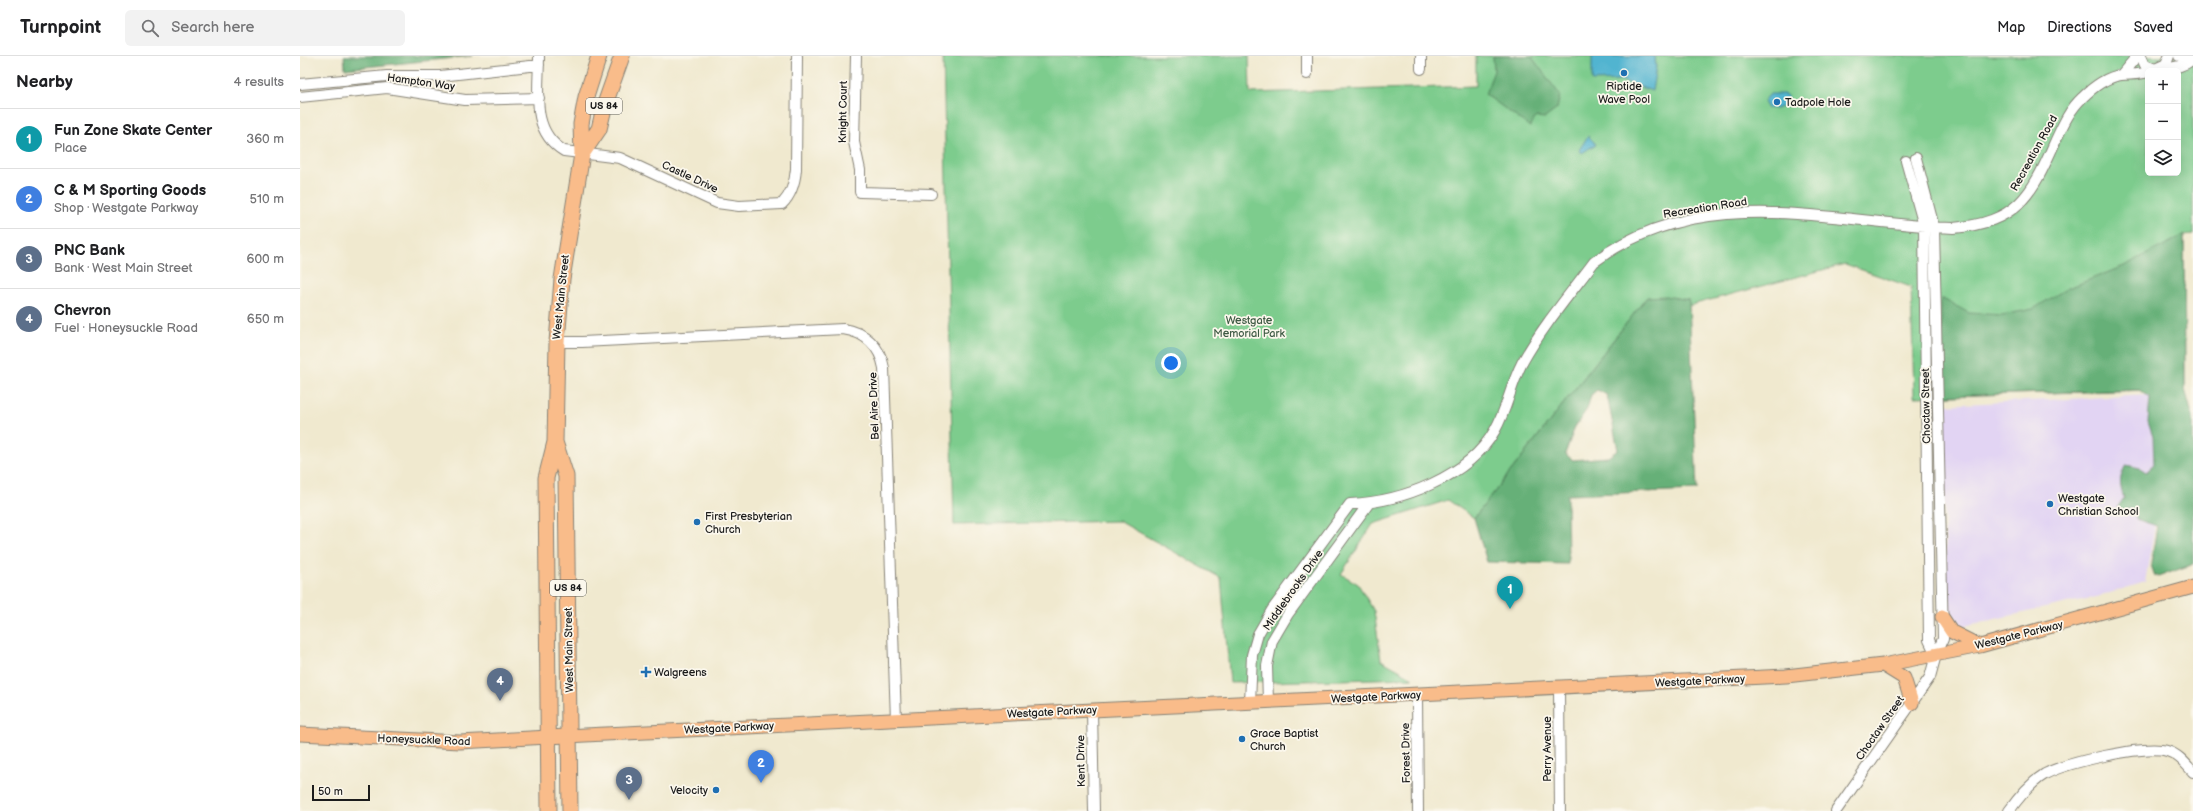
<!DOCTYPE html>
<meta charset="utf-8">
<style>
body{margin:0;font-family:"Balsamiq Sans",sans-serif;background:#f2f2f2;color:#202124}
.controls{position:absolute;right:12px;top:12px;display:grid;overflow:hidden;border-radius:6px;box-shadow:0 4px 16px #0002}
.controls button{width:36px;height:36px;display:grid;place-items:center;padding:0;border:0;border-bottom:1px solid #e0e0e0;background:#fff;color:#202124;font:20px sans-serif}
.scale{position:absolute;left:12px;bottom:10px;width:58px;box-sizing:border-box;padding-left:4px;border:2px solid #1c1c1c;border-top:0;font-size:11px;line-height:14px;white-space:nowrap;color:#1c1c1c;-webkit-text-stroke:3px #fbf7ec;paint-order:stroke}
.you{position:absolute;left:871px;top:307px;width:14px;height:14px;margin:-10px;border:3px solid #fff;border-radius:50%;background:#1a73e8;box-shadow:0 0 0 6px #1a73e833}
.badge{display:grid;place-items:center;width:26px;height:26px;border-radius:50%;background:#0b8043;color:#fff;font-size:13px;font-weight:700}
.pin{position:absolute;translate:-50% -33px;filter:drop-shadow(0 1px 2px #0008)}
.pin::after{content:'';position:absolute;top:21px;width:14px;height:12px;background:inherit;clip-path:polygon(0 0,100% 0,50% 100%)}
.list{margin:0;padding:0;list-style:none}
h2{display:flex;justify-content:space-between;align-items:center;height:52px;margin:0;padding:0 16px;font-size:17px}
h2 small{font-size:13px;font-weight:400;color:#757577}
.list li{display:grid;grid-template-columns:26px 1fr auto;gap:12px;align-items:center;box-sizing:border-box;height:60px;padding:0 16px;border-top:1px solid #e0e0e0}
.list b{display:block;font-size:15px;white-space:nowrap}
.list p{margin:0;font-size:13px;white-space:nowrap;color:#757577}
.list em{font-size:13px;font-style:normal;color:#757577}
.icon{flex:none;width:22px;height:22px;fill:none;stroke:currentColor;stroke-width:2;stroke-linecap:round;stroke-linejoin:round}
.map{position:relative;flex:none;width:1893px;height:755px;overflow:hidden}
header{display:flex;align-items:center;gap:24px;box-sizing:border-box;height:56px;padding:0 20px;background:#fff;border-bottom:1px solid #e0e0e0}
header strong{font-size:19px}
nav{display:flex;gap:22px;margin-inline-start:auto;font-size:14px}
.search{width:280px;height:36px;background:#f2f2f2;display:flex;align-items:center;gap:10px;box-sizing:border-box;padding:0 14px;border-radius:6px;color:#757577;font-size:15px}
main{display:flex}
aside{flex:1;background:#fff}
.map>svg:first-child{display:block}
</style>
<header>
<strong>Turnpoint</strong>
<div class="search"><svg class="icon" aria-label="search" viewBox="0 0 24 24"><circle cx="10" cy="10" r="6"/><path d="M15 15l6 6"/></svg>Search here</div>
<nav><a>Map</a><a>Directions</a><a>Saved</a></nav>
</header>
<main>
<aside>
<h2>Nearby<small>4 results</small></h2>
<ul class="list">
<li><span class="badge" style="background:#0f9aa8">1</span><div><b>Fun Zone Skate Center</b><p>Place</p></div><em>360 m</em></li>
<li><span class="badge" style="background:#3f7fe0">2</span><div><b>C &amp; M Sporting Goods</b><p>Shop · Westgate Parkway</p></div><em>510 m</em></li>
<li><span class="badge" style="background:#5c6f8a">3</span><div><b>PNC Bank</b><p>Bank · West Main Street</p></div><em>600 m</em></li>
<li><span class="badge" style="background:#5c6f8a">4</span><div><b>Chevron</b><p>Fuel · Honeysuckle Road</p></div><em>650 m</em></li>
</ul>
</aside>
<div class="map">
<svg width="1893" height="755" viewBox="0 0 1893 755">
<rect width="100%" height="100%" fill="#fbf7ec"/>
<filter id="ink" filterUnits="userSpaceOnUse"><feTurbulence type="fractalNoise" baseFrequency=".025" numOctaves="2"/><feDisplacementMap in="SourceGraphic" scale="8" xChannelSelector="R" yChannelSelector="G"/><feConvolveMatrix kernelMatrix="1 2 1 2 8 2 1 2 1" color-interpolation-filters="sRGB"/></filter>
<filter id="wash" filterUnits="userSpaceOnUse"><feTurbulence type="fractalNoise" baseFrequency=".012" numOctaves="4" result="noise"/><feDisplacementMap in="SourceGraphic" scale="16" xChannelSelector="R" yChannelSelector="G"/><feGaussianBlur stdDeviation="0.9" result="paint"/><feColorMatrix in="noise" values="0 0 0 0 0 0 0 0 0 0 0 0 0 0 0 0 0 1.4 0 .05"/><feComposite in="paint" operator="in"/></filter>
<g filter="url(#wash)">
<rect width="100%" height="100%" fill="#f0e9cf"/>
<!-- built -->
<path fill="#e2d4f3" d="M1852,339l5,119 -12,68 -45,14 -141,31 -12,-12 -5,-210z"/>
<!-- green -->
<path fill="#7dcc8d" stroke="#4c7454" fill-rule="evenodd" d="M643,0h306l1,37 226,-7v-30h717v179l-9,1 1,153 -271,8 -3,-110 -66,-23 -165,44 -33,-11 -173,221 -26,-18 -75,24 -32,50 17,10 16,27 7,49 32,18 -183,5 -9,-105 -102,-57 -165,4zM1848,15h30v102h-30z"/>
<!-- forest -->
<path fill="#66b078" stroke="#41664a" fill-rule="evenodd" d="M44,0h129l-128,13z
M1193,0h38l29,39 -3,14 -12,9 -9,-1 -6,10 -45,-33 9,-23z
M1884,179l1,154 8,29v146l-35,13 -4,-2 -3,-11 6,-38 -21,-7 -2,-7 -4,-4 -7,4 -6,-4 7,-10c-5,-13 -5,-21 2,-33l14,3 6,4 8,-7 -1,-28 -5,-15 2,-25 -11,-7 -196,6 -2,-98 28,15 33,2 31,-6 33,-20 58,-23z
M1365,240l24,4 8,190 -130,5 1,69 -81,-2 -13,-44 173,-221zM1297,334l10,5 11,55 -10,7 -35,3 -8,-6 10,-27 12,-18 4,-14z"/>
<!-- water -->
<path fill="#51b4d0" stroke="#366876" d="M1292,0h63l1,11 -4,24 -32,-11 -28,1z
M1470,38h15l4,5 -1,5 -12,5 -8,-1 -4,-7z
M1288,80l8,8 -14,9 -3,-3z"/>
</g>
<g filter="url(#ink)">
<g fill="none" stroke-linecap="round" stroke-linejoin="round">
<defs>
<path id="minor" d="M239,0c0,35 -9,75 25,95l56,7 97,45 22,3 43,-2c10,-10 13,-22 14,-35l1,-113
M556,0l-2,86 6,28v22l71,2
M1007,0v18
M1121,0v13
M1841,0l4,9 10,4 11,-5 3,-8
M1879,0l13,3
M1859,12c13,1 24,-1 34,-9
M1821,19l16,-19
M0,28l87,-8h53l99,-11
M0,41l87,-9 78,12 74,-2
M1606,105l18,65 5,414 7,15
M257,286h25l261,-13c22,3 37,17 41,39l12,352
M1259,631l1,124
M1117,639l1,116
M968,646l-1,-36 5,-25 16,-27 81,-111
M950,647l2,-48 6,-21 14,-24 78,-106c51,-2 119,-27 145,-74 12,-21 16,-46 27,-67 20,-36 48,-69 72,-101 108,-81 238,-39 359,-34 64,-6 78,-31 102,-86 7,-15 14,-32 27,-44 10,-10 25,-21 39,-23 9,-1 18,0 27,-3
M792,654l2,101
M1536,755l94,-134 6,-22 7,-16 -9,-412 -18,-69
M1709,755c10,-14 21,-28 36,-37 21,-11 100,-30 122,-23 11,3 18,12 26,21"/>
<path id="major" d="M1642,561l10,15 28,14
M1583,609l21,13 8,25
M0,678l160,8 125,-7 1201,-59 97,-11 97,-19 213,-59"/>
<path id="highway" d="M282,98l17,-25 6,-25 17,-48
M255,386l11,34 4,335
M249,755l-3,-333 9,-36 2,-100 5,-63 20,-125 -1,-30 5,-27 13,-41"/>
</defs>
<!-- minor casing -->
<use href="#minor" stroke="#868276" stroke-width="12"/>
<!-- major casing -->
<use href="#major" stroke="#868276" stroke-width="15"/>
<!-- highway casing -->
<use href="#highway" stroke="#868276" stroke-width="17"/>
<!-- minor -->
<use href="#minor" stroke="#fff" stroke-width="10"/>
<!-- major -->
<use href="#major" stroke="#f9bc8a" stroke-width="13"/>
<!-- highway -->
<use href="#highway" stroke="#f9bc8a" stroke-width="15"/>
</g>
</g>
<!-- markers -->
<g fill="#1f6fb2" stroke="#fbf7ec" stroke-width="1.5">
<circle cx="1324" cy="17" r="4"/>
<circle cx="1477" cy="46" r="4"/>
<circle cx="1750" cy="448" r="4"/>
<circle cx="397" cy="466" r="4"/>
<path d="M344 610h4v4h4v4h-4v4h-4v-4h-4v-4h4z"/>
<circle cx="942" cy="683" r="4"/>
<circle cx="416" cy="734" r="4"/>
</g>
<g text-anchor="middle" dominant-baseline="central" stroke-width="3.5" stroke-linejoin="round" paint-order="stroke">
<!-- shield labels -->
<g fill="#fbf7ec" stroke="#5f5e5a" stroke-width="1">
<rect x="286" y="42" width="36" height="16" rx="3"/>
<rect x="250" y="524" width="36" height="16" rx="3"/>
</g>
<g font-size="10" font-weight="bold" fill="#1c1c1c">
<text x="304" y="50">US 84</text>
<text x="268" y="532">US 84</text>
</g>
<!-- street labels -->
<g font-size="11" fill="#1c1c1c" stroke="#fbf7ec">
<text transform="translate(121 26) rotate(8)">Hampton Way</text>
<text transform="translate(543 56) rotate(-89)">Knight Court</text>
<text transform="translate(1734 97) rotate(-61)">Recreation Road</text>
<text transform="translate(390 121) rotate(25)">Castle Drive</text>
<text transform="translate(1405 152) rotate(-9)">Recreation Road</text>
<text transform="translate(261 241) rotate(-84)">West Main Street</text>
<text transform="translate(574 350) rotate(-92)">Bel Aire Drive</text>
<text transform="translate(1626 350) rotate(-91)">Choctaw Street</text>
<text transform="translate(993 534) rotate(-55)">Middlebrooks Drive</text>
<text transform="translate(1719 579) rotate(-14)">Westgate Parkway</text>
<text transform="translate(269 594) rotate(-91)">West Main Street</text>
<text transform="translate(1400 625) rotate(-3)">Westgate Parkway</text>
<text transform="translate(1076 641) rotate(-3)">Westgate Parkway</text>
<text transform="translate(752 656) rotate(-3)">Westgate Parkway</text>
<text transform="translate(429 672) rotate(-3)">Westgate Parkway</text>
<text transform="translate(1580 672) rotate(-55)">Choctaw Street</text>
<text transform="translate(124 684) rotate(2)">Honeysuckle Road</text>
<text transform="translate(1247 693) rotate(-90)">Perry Avenue</text>
<text transform="translate(1106 697) rotate(-91)">Forest Drive</text>
<text transform="translate(781 705) rotate(-91)">Kent Drive</text>
</g>
<!-- poi labels -->
<g font-size="11" fill="#1c1c1c" stroke="#fbf7ec" text-anchor="start">
<text x="1324" y="30" text-anchor="middle">Riptide<tspan x="1324" dy="13">Wave Pool</tspan></text>
<text x="1485" y="46">Tadpole Hole</text>
<text x="1758" y="442">Westgate<tspan x="1758" dy="13">Christian School</tspan></text>
<text x="405" y="460">First Presbyterian<tspan x="405" dy="13">Church</tspan></text>
<text x="354" y="616">Walgreens</text>
<text x="950" y="677">Grace Baptist<tspan x="950" dy="13">Church</tspan></text>
<text x="408" y="734" text-anchor="end">Velocity</text>
</g>
<!-- park labels -->
<g font-size="11" fill="#3e5a44" stroke="#fbf7ec">
<text x="949" y="264">Westgate<tspan x="949" dy="13">Memorial Park</tspan></text>
</g>
</g>
</svg>
<div class="controls">
<button>+</button>
<button>−</button>
<button><svg class="icon" aria-label="layers" viewBox="0 0 24 24"><path d="M12 4l9 5-9 5-9-5zM3 14l9 5 9-5"/></svg></button>
</div>
<div class="scale">50 m</div>
<div class="you"></div>
<div class="pin badge" style="left:1210px;top:553px;background:#0f9aa8">1</div>
<div class="pin badge" style="left:461px;top:727px;background:#3f7fe0">2</div>
<div class="pin badge" style="left:329px;top:744px;background:#5c6f8a">3</div>
<div class="pin badge" style="left:200px;top:645px;background:#5c6f8a">4</div>
</div>
</main>
